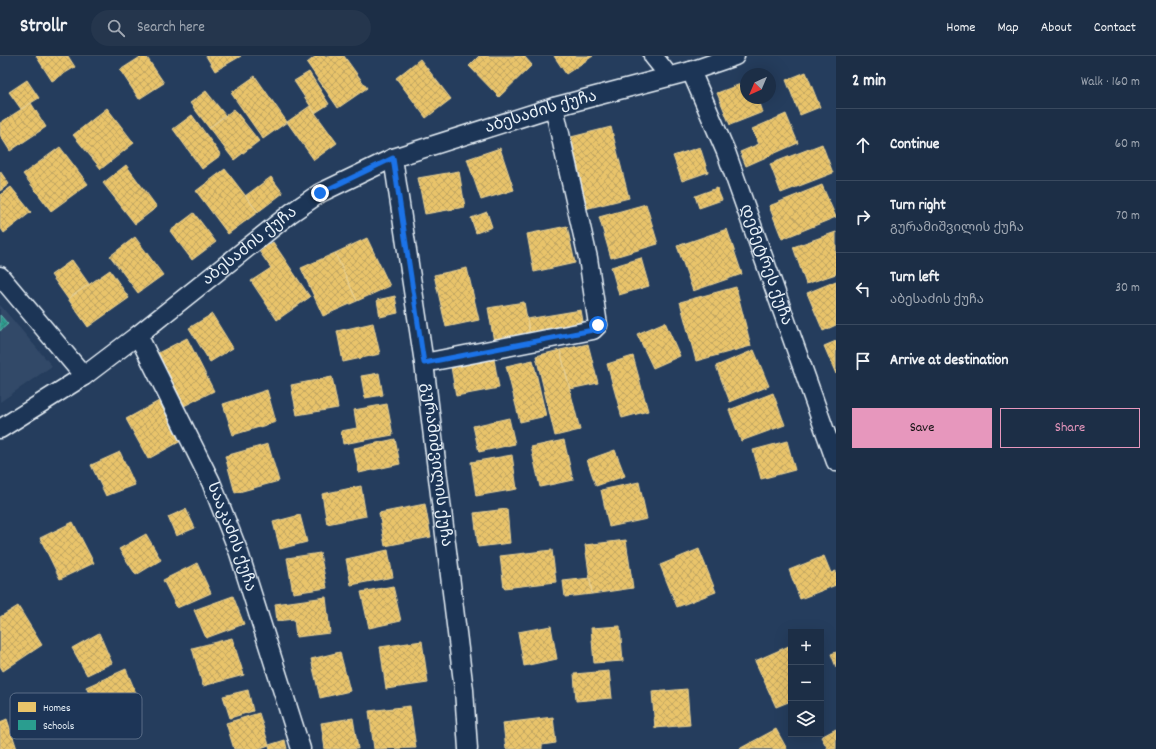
<!DOCTYPE html>
<meta charset="utf-8">
<style>
body{margin:0;font-family:Dekko,"Noto Sans Georgian",sans-serif;background:#25364d;color:#f1f3f6}
.controls{position:absolute;right:12px;bottom:12px;display:grid;overflow:hidden;border-radius:0px;box-shadow:0 4px 16px #0002}
.controls button{width:36px;height:36px;display:grid;place-items:center;padding:0;border:0;border-bottom:1px solid #3a4a5f;background:#1c2e46;color:#f1f3f6;font:20px sans-serif}
.compass{position:absolute;left:740px;top:12px;width:36px;height:36px;border-radius:50%;background:#1c2e46;box-shadow:0 4px 16px #0002;rotate:224deg}
.stop{position:absolute;width:12px;height:12px;margin:-9px;border:3px solid #1a73e8;border-radius:50%;background:#fff}
.stop.end{background:#1a73e8;border-color:#fff;box-shadow:0 1px 4px #0008}
.list{margin:0;padding:0;list-style:none}
h2{display:flex;justify-content:space-between;align-items:center;height:52px;margin:0;padding:0 16px;font-size:17px}
h2 small{font-size:13px;font-weight:400;color:#a0a8b3}
.list li{display:grid;grid-template-columns:26px 1fr auto;gap:12px;align-items:center;box-sizing:border-box;height:72px;padding:0 16px;border-top:1px solid #3a4a5f}
.list b{display:block;font-size:15px;white-space:nowrap}
.list p{margin:0;font-size:13px;white-space:nowrap;color:#a0a8b3}
.list em{font-size:13px;font-style:normal;color:#a0a8b3}
.actions{display:flex;gap:8px;padding:12px 16px}
.actions a{flex:1;padding:9px 0;border:1px solid #e797bd;border-radius:0px;text-align:center;font-size:14px;color:#e797bd}
.actions .main{background:#e797bd;color:#111}
.icon{flex:none;width:22px;height:22px;fill:none;stroke:currentColor;stroke-width:2;stroke-linecap:round;stroke-linejoin:round}
.map{position:relative;flex:none;width:836px;height:693px;overflow:hidden}
header{display:flex;align-items:center;gap:24px;box-sizing:border-box;height:56px;padding:0 20px;background:#1c2e46;border-bottom:1px solid #3a4a5f}
header strong{font-size:19px}
nav{display:flex;gap:22px;margin-inline-start:auto;font-size:14px}
.search{width:280px;height:36px;background:#25364d;display:flex;align-items:center;gap:10px;box-sizing:border-box;padding:0 14px;border-radius:22px;color:#a0a8b3;font-size:15px}
main{display:flex}
aside{flex:1;background:#1c2e46}
.map>svg:first-child{display:block}
</style>
<header>
<strong>Strollr</strong>
<div class="search"><svg class="icon" aria-label="search" viewBox="0 0 24 24"><circle cx="10" cy="10" r="6"/><path d="M15 15l6 6"/></svg>Search here</div>
<nav><a>Home</a><a>Map</a><a>About</a><a>Contact</a></nav>
</header>
<main>
<div class="map">
<svg width="836" height="693" viewBox="0 0 836 693">
<defs>
<pattern id="homes-cross-hatch" width="8" height="8" patternUnits="userSpaceOnUse"><rect width="8" height="8" fill="#e9c46a"/><path d="M0 0l8 8M0 8l8-8" fill="none" stroke="#c0a562"/></pattern>
<pattern id="schools-cross-hatch" width="8" height="8" patternUnits="userSpaceOnUse"><rect width="8" height="8" fill="#2a9d8f"/><path d="M0 0l8 8M0 8l8-8" fill="none" stroke="#347f77"/></pattern>
</defs>
<rect width="100%" height="100%" fill="#253d5d"/>
<filter id="ink" filterUnits="userSpaceOnUse"><feTurbulence type="fractalNoise" baseFrequency=".025" numOctaves="2"/><feDisplacementMap in="SourceGraphic" scale="8" xChannelSelector="R" yChannelSelector="G"/><feConvolveMatrix kernelMatrix="1 2 1 2 8 2 1 2 1" color-interpolation-filters="sRGB"/></filter>
<g filter="url(#ink)">
<!-- built -->
<path fill="#334a68" d="M0,249l52,61 -52,36z"/>
<!-- homes -->
<path fill="url(#homes-cross-hatch)" stroke="#e9d295" d="M36,0h32l7,11 -23,14z
M142,0h4l18,27 -25,16 -19,-29z
M206,0h35l-26,15z
M316,0h28l23,32 -29,20 -31,-45z
M479,0h45l8,9 -33,32 -30,-31z
M554,0h39l-27,18z
M420,3l31,40 -25,19 -30,-40z
M309,16l20,32 -14,9 -21,-32z
M806,16l14,35 -20,8 -14,-35z
M255,20l32,46 -24,17 -32,-46z
M27,24l12,18 -18,11 -12,-17z
M746,26v16h12l5,14 -33,13 -13,-32z
M206,35l19,24 -16,13 -19,-25z
M31,47l15,24 -36,24 -10,-16v-12z
M310,50l27,37 -23,17 -27,-38z
M107,52l27,35 -33,26 -28,-34z
M234,53l25,32 -25,19 -25,-32z
M786,58l12,29 -52,23 -6,-14 19,-8 -7,-15z
M192,59l29,40 -19,14 -29,-40z
M611,71l18,71 -44,11 -18,-71z
M822,88l11,29 -52,20 -11,-29z
M60,91l28,37 -37,27 -28,-37z
M700,91l8,25 -26,9 -9,-25z
M500,92l14,42 -33,10 -14,-41z
M126,109l31,42 -22,17 -32,-41z
M225,113l33,43 -30,22 -32,-43z
M0,115l9,13 -9,7z
M459,115l6,36 -40,7 -7,-36z
M271,121l12,16 -25,19 -13,-16z
M822,129l14,32 -54,22 -13,-33z
M11,131l20,25 -27,21 -4,-6v-32z
M717,132l5,12 -23,8 -4,-12z
M646,148l12,40 -47,14 -12,-41z
M487,156l5,15 -16,6 -5,-15z
M194,157l22,29 -24,18 -22,-29z
M567,170l8,37 -41,9 -7,-38z
M727,173l15,45 -49,17 -16,-45z
M836,176v42l-30,10 -13,-37z
M135,181l28,38 -25,18 -28,-37z
M367,182l23,48 -33,15 -22,-48z
M273,186l37,55 -33,23 -26,-39 20,-13 -12,-17z
M335,197l22,48 -34,15 -22,-48z
M641,202l8,28 -30,9 -8,-28z
M72,204l17,24 -21,15 -17,-24z
M467,212l12,52 -33,7 -12,-52z
M110,214l19,28 -41,29 -20,-28z
M836,225v44l-13,6 -16,-38z
M736,231l15,59 -55,15 -16,-59z
M395,240l3,17 -18,4 -3,-17z
M524,246l6,34 -36,6 -6,-34z
M581,254l3,17 -54,9 -3,-17z
M212,258l21,34 -23,14 -21,-34z
M665,266l15,34 -27,12 -16,-34z
M373,267l7,31 -37,8 -6,-31z
M187,282l27,53 -30,15 -28,-52z
M836,285v33l-12,-28z
M588,288l10,39 -28,6 -10,-39z
M560,294l20,80 -25,6 -19,-80z
M754,294l15,36 -39,16 -14,-36z
M633,300l15,55 -26,7 -15,-54z
M494,303l5,29 -43,8 -5,-29z
M533,304l13,56 -26,6 -14,-56z
M379,317l4,22 -18,3 -4,-22z
M332,321l6,31 -41,7 -6,-30z
M267,334l9,32 -43,13 -10,-31z
M773,337l12,32 -44,16 -12,-31z
M159,345l22,40 -33,18 -22,-40z
M387,348l6,31 -50,9 -2,-13 16,-3 -3,-18z
M509,362l6,26 -36,8 -6,-26z
M395,383l5,25 -41,9 -5,-25z
M564,384l9,40 -33,7 -9,-40z
M787,385l8,29 -34,9 -8,-29z
M268,388l11,37 -44,12 -10,-37z
M615,394l10,26 -29,10 -9,-26z
M120,396l15,33 -29,11 -15,-31z
M512,399l5,34 -41,7 -5,-34z
M639,426l8,37 -38,8 -8,-37z
M361,430l5,30 -39,8 -5,-30z
M425,448l6,33 -46,9 -6,-33z
M186,453l9,19 -19,8 -8,-19z
M507,453l3,34 -32,4 -4,-34z
M300,459l7,27 -27,7 -7,-27z
M73,466l21,41 -34,16 -20,-41z
M146,478l15,26 -25,15 -17,-26z
M626,484l7,48 -41,6 -7,-49z
M699,493l17,43 -39,15 -17,-42z
M388,494l5,27 -42,8 -5,-26z
M552,494l4,32 -52,6 -4,-32z
M320,497l7,35 -34,5 -6,-35z
M824,500l7,17 5,-2v14l-36,14 -11,-29z
M197,507l14,30 -34,15 -14,-28z
M590,522l2,16 -27,3 -2,-16z
M393,530l8,35 -32,7 -8,-36z
M233,540l11,28 -38,14 -12,-28z
M326,541l4,36 -34,4 -2,-18 -17,2 -2,-17z
M18,550l24,39 -39,26 -3,-5v-49z
M551,570l6,33 -33,7 -6,-34z
M620,570l3,35 -29,2 -3,-35z
M99,577l13,30 -25,12 -15,-27z
M232,582l12,37 -41,11 -11,-38z
M422,585l6,42 -42,6 -6,-42z
M791,589v56l-15,6 -21,-46z
M340,596l10,39 -30,7 -9,-39z
M836,596v15l-5,-13z
M126,613l15,36 -38,19 -17,-37z
M609,615l3,27 -36,3 -2,-27z
M687,633l3,36 -35,3 -3,-36z
M248,634l5,21 -23,7 -7,-22z
M410,650l6,42 -42,1 -5,-38z
M259,657l10,32 -11,4h-24l-8,-26z
M553,661l3,26 -14,2v4h-36l-3,-26z
M353,662l5,31h-33l-4,-26z
M7,663l10,30h-17v-27z
M776,673l11,20h-48z
M836,673v20h-8l-7,-12z
M285,684l2,9h-17l-1,-4z"/>
<!-- schools -->
<path fill="url(#schools-cross-hatch)" stroke="#63b6ae" d="M0,259l8,9 -8,7z"/>
<g fill="none" stroke-linecap="round" stroke-linejoin="round">
<defs>
<g id="street">
<path d="M653,0l16,20"/>
<path id="s1" d="M691,15l35,81 110,310"/>
<path id="s2" d="M393,102l31,205 40,327 4,59"/>
<path d="M0,220l84,100"/>
<path id="s3" d="M138,279l73,147 28,71 62,196"/>
<path d="M424,307l169,-33 5,-5 -10,-67 -34,-151"/>
<path id="s4" d="M0,373l84,-53 54,-41 153,-122 29,-20 73,-35 161,-51 137,-36 44,-15"/>
</g>
</defs>
<!-- street casing -->
<use href="#street" stroke="#e8f1f8" stroke-width="21"/>
<!-- street -->
<use href="#street" stroke="#1d3557" stroke-width="18"/>
</g>
</g>
<g fill="none" stroke-linecap="round" stroke-linejoin="round" filter="url(#ink)">
<!-- route -->
<path stroke="#1a73e8" stroke-width="5" d="M320,137l73,-35 31,205 169,-33 5,-5"/>
</g>
<g text-anchor="middle" dominant-baseline="central" stroke-width="4" stroke-linejoin="round" paint-order="stroke">
<!-- street labels -->
<g font-size="16" fill="#e8f1f8" stroke="#1d3557">
<text stroke="none"><textPath href="#s4" startOffset="634">აბესაძის ქუჩა</textPath></text>
<text stroke="none"><textPath href="#s4" startOffset="310">აბესაძის ქუჩა</textPath></text>
<text stroke="none"><textPath href="#s1" startOffset="208">დემეტრეს ქუჩა</textPath></text>
<text stroke="none"><textPath href="#s2" startOffset="310">გურამიშვილის ქუჩა</textPath></text>
<text stroke="none"><textPath href="#s3" startOffset="223">სააკაძის ქუჩა</textPath></text>
</g>
</g>
<!-- legend -->
<rect x="10" y="637" width="132" height="46" rx="6" fill="#1d3557" stroke="#5a6d87" stroke-width="1"/>
<rect x="18" y="646" width="18" height="10" fill="#e9c46a"/>
<rect x="18" y="664" width="18" height="10" fill="#2a9d8f"/>
<g font-size="11" fill="#e8f1f8">
<text x="43" y="655">Homes</text>
<text x="43" y="673">Schools</text>
</g>
</svg>
<div class="controls">
<button>+</button>
<button>−</button>
<button><svg class="icon" aria-label="layers" viewBox="0 0 24 24"><path d="M12 4l9 5-9 5-9-5zM3 14l9 5 9-5"/></svg></button>
</div>
<svg class="compass" viewBox="-18 -18 36 36"><path d="M0-13l5 13h-10z" fill="#e53935"/><path d="M0 13l5-13h-10z" fill="#a0a8b3"/></svg>
<div class="stop" style="left:598px;top:269px"></div>
<div class="stop end" style="left:320px;top:137px"></div>
</div>
<aside>
<h2>2 min<small>Walk · 160 m</small></h2>
<ul class="list">
<li><svg class="icon" aria-label="ahead" viewBox="0 0 24 24"><path d="M12 20V5M6 11l6-6 6 6"/></svg><div><b>Continue</b></div><em>60 m</em></li>
<li><svg class="icon" aria-label="right" viewBox="0 0 24 24"><path d="M7 20v-9h11M14 6l5 5-5 5"/></svg><div><b>Turn right</b><p>გურამიშვილის ქუჩა</p></div><em>70 m</em></li>
<li><svg class="icon" aria-label="left" viewBox="0 0 24 24"><path d="M17 20v-9H6M10 6l-5 5 5 5"/></svg><div><b>Turn left</b><p>აბესაძის ქუჩა</p></div><em>30 m</em></li>
<li><svg class="icon" aria-label="arrive" viewBox="0 0 24 24"><path d="M6 21V4h12l-3 4 3 4H6"/></svg><div><b>Arrive at destination</b></div></li>
</ul>
<div class="actions"><a class="main">Save</a><a>Share</a></div>
</aside>
</main>
